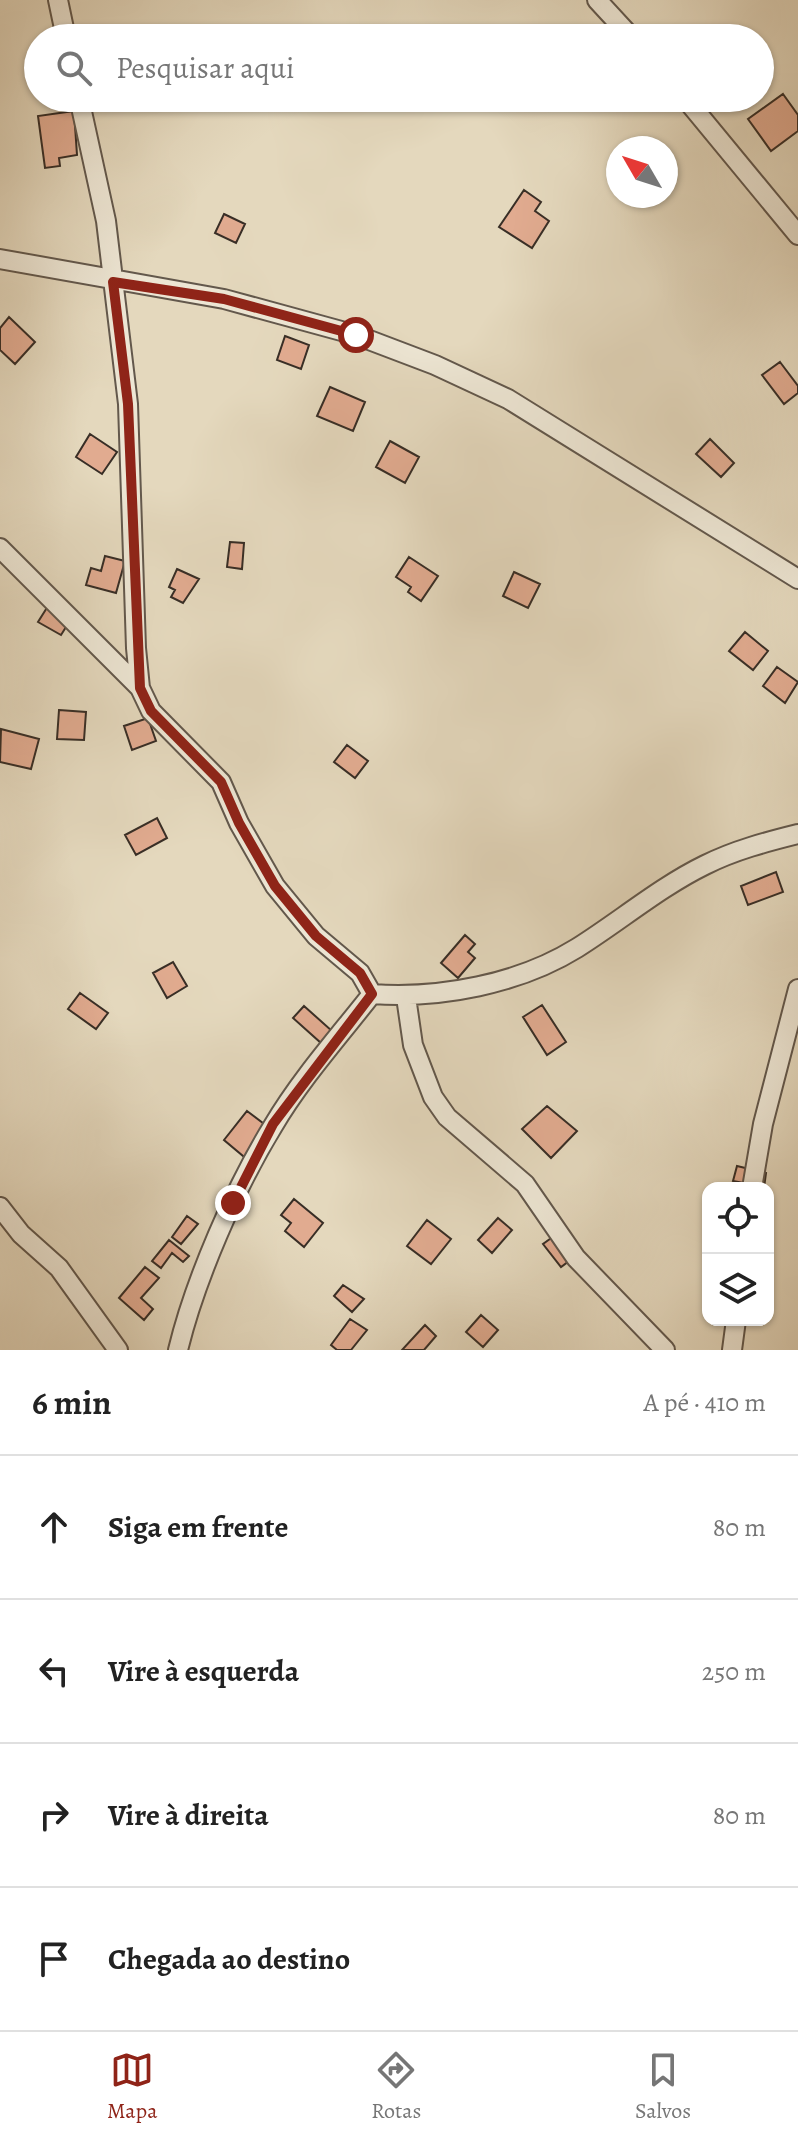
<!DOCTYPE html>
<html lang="pt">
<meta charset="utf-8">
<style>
body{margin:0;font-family:Alegreya,serif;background:#f2f2f2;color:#222}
.controls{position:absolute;right:24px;bottom:24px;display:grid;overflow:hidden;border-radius:16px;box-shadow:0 2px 6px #0004}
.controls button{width:72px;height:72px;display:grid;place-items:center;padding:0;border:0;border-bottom:2px solid #e0e0e0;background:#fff;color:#222;font:40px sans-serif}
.compass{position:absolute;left:606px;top:136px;width:72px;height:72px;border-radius:50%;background:#fff;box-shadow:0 2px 6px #0004;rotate:309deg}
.stop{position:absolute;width:24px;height:24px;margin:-18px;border:6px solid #8f2418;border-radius:50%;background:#fff}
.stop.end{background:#8f2418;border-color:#fff;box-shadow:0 2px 8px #0008}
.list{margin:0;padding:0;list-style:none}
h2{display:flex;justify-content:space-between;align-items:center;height:104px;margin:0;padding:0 32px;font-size:34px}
h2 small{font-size:26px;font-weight:400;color:#767676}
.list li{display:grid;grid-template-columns:52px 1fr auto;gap:24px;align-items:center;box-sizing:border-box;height:144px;padding:0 32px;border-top:2px solid #e0e0e0}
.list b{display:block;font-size:30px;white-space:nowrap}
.list em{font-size:26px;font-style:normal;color:#767676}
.icon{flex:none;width:44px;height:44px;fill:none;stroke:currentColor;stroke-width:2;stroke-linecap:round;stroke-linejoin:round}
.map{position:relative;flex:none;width:798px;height:1350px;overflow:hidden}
.search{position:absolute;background:#fff;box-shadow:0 2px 6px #0004;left:24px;right:24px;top:24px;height:88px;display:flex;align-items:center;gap:20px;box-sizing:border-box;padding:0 28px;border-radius:44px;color:#767676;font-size:30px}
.sheet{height:680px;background:#fff}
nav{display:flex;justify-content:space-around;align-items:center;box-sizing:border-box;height:112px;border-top:2px solid #e0e0e0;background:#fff;font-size:22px;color:#767676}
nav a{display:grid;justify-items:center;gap:4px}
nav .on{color:#8f2418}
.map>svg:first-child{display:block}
</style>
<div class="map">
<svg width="798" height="1350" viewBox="0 0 798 1350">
<rect width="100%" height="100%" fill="#e4d8bd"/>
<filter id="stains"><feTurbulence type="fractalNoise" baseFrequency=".0025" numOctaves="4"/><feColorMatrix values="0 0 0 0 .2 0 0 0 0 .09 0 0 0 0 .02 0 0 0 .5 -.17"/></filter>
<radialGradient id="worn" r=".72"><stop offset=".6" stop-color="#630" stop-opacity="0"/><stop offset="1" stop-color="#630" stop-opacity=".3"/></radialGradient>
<!-- building -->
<path fill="#e1ab90" stroke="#382e26" stroke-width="2" d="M783,94l15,21v16l-27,20 -23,-32z
M74,111l3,44 -18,3 1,8 -15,2 -7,-52z
M524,190l17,12 -6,9 14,10 -17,27 -33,-21z
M224,214l21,10 -9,19 -21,-10z
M9,317l26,25 -20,22 -15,-14v-22z
M285,336l24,9 -8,24 -24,-9z
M780,362l18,24v7l-14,11 -22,-29z
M330,387l35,15 -12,29 -36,-15z
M90,434l27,18 -15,22 -26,-17z
M710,439l24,24 -13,14 -25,-23z
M390,441l29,16 -14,26 -29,-16z
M230,542l14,1 -2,26 -15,-2z
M105,556l20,5 -9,32 -30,-8 5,-17 10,3z
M409,557l29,19 -17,25 -13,-9 3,-5 -15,-10z
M177,569l22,10 -16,24 -12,-6 4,-7 -6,-3z
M514,572l26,12 -12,24 -25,-12z
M48,606l23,13 -10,16 -23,-13z
M745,632l23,19 -15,19 -24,-19z
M777,667l21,15 -13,21 -22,-17z
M59,710l27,2 -2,28 -27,-1z
M148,718l8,23 -24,9 -8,-24z
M1,729l38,10 -8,30 -31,-7z
M347,745l21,16 -13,17 -21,-16z
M157,818l10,20 -31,17 -11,-20z
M776,872l7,20 -35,13 -7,-19z
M465,935l10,9 -7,8 7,6 -17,20 -17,-15z
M173,962l14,24 -20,12 -14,-25z
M80,993l28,20 -12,16 -28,-20z
M542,1005l24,37 -19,13 -24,-38z
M304,1006l28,25 -11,12 -28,-25z
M547,1106l30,25 -26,27 -29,-29z
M247,1111l25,19 -23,31 -25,-21z
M737,1166l29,7 -2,15h-16l1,-4 -16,-3z
M294,1199l29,24 -19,24 -19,-16 6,-8 -10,-8z
M187,1216l11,8 -17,20 -9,-7z
M498,1218l14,12 -20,23 -14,-13z
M427,1220l24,19 -20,25 -24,-18z
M554,1236l19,22 -12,9 -18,-23z
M169,1240l20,16 -6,6 -11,-9 -11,15 -9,-7z
M145,1267l14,11 -18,20 12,11 -9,11 -25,-22z
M343,1285l21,14 -12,13 -18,-16z
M481,1315l17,15 -15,17 -17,-15z
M350,1319l17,11 -16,20h-14l-6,-5z
M425,1325l11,11 -12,14h-22z"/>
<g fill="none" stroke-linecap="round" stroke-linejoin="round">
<defs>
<path id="minor" d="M58,0l8,38
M597,0l35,38
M79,98l27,123 22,183 8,244 4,40 11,23 70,71 18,41 36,63 41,50 44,37 12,21
M685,98l113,137
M0,259l224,40 132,36 79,30 73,34 290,180
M0,548l140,140
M372,994c68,5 147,-10 205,-46 43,-27 83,-61 128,-83 30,-15 61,-23 93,-31
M406,997l7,48 20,52 14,20 78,67 51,74 89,92
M752,1188l11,-64 35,-135
M0,1207l21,27 38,34 59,82
M178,1350c17,-70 57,-162 95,-224 27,-46 66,-90 99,-132
M732,1350l4,-30"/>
</defs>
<!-- minor casing -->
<use href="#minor" stroke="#63584c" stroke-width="22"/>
<!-- minor -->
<use href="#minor" stroke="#ede6d4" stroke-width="18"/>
</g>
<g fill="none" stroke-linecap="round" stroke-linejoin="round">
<!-- route -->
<path stroke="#8f2418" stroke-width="10" d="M233,1203l40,-79 99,-130 -12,-21 -44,-37 -41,-50 -36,-63 -18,-41 -70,-71 -11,-23 -12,-284 -15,-122 111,17 132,36"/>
</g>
<rect width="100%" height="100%" filter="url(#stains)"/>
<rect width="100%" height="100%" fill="url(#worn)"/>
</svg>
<div class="controls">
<button><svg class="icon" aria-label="locate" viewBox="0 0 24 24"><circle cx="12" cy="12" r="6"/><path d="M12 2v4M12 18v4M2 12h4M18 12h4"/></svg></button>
<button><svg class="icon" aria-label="layers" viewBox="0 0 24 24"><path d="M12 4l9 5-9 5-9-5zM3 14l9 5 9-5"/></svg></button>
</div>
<svg class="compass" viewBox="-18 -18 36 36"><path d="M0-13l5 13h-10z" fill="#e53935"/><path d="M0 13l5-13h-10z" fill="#767676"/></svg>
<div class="stop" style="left:356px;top:335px"></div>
<div class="stop end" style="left:233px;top:1203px"></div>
<div class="search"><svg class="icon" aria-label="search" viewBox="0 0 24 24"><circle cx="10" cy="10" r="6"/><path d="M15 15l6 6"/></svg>Pesquisar aqui</div>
</div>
<section class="sheet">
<h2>6 min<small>A pé · 410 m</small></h2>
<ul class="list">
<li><svg class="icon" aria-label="ahead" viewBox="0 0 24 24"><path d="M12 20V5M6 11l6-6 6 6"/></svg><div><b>Siga em frente</b></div><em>80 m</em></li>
<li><svg class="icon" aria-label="left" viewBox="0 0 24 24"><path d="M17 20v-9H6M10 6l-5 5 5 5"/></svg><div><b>Vire à esquerda</b></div><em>250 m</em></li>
<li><svg class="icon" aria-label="right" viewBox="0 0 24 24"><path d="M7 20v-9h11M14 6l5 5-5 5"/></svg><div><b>Vire à direita</b></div><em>80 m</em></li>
<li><svg class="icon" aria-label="arrive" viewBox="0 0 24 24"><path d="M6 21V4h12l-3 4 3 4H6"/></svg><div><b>Chegada ao destino</b></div></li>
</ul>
</section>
<nav>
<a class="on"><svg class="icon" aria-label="map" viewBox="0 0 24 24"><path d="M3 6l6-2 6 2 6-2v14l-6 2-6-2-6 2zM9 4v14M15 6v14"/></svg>Mapa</a>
<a><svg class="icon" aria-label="directions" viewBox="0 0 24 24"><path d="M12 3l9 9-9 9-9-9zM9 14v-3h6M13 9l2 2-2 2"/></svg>Rotas</a>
<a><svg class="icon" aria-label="saved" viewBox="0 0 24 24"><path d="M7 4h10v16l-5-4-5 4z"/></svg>Salvos</a>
</nav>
